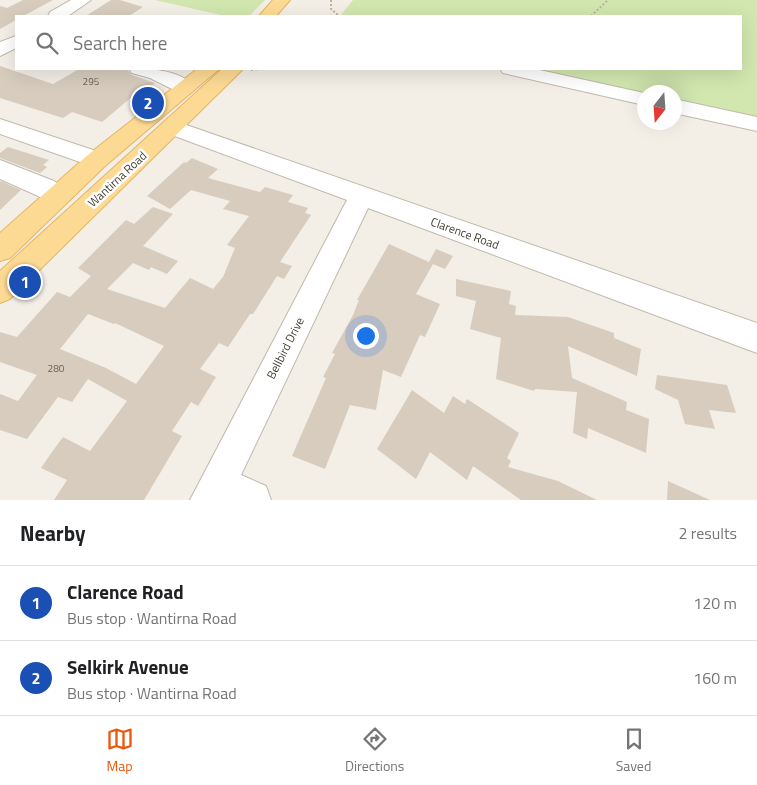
<!DOCTYPE html>
<meta charset="utf-8">
<style>
body{margin:0;font-family:"Titillium Web",sans-serif;background:#f6f6f6;color:#202124}
.compass{position:absolute;left:637px;top:85px;width:45px;height:45px;border-radius:50%;background:#fff;box-shadow:0 5px 20px #0002;rotate:197deg}
.you{position:absolute;left:365px;top:335px;width:18px;height:18px;margin:-12px;border:4px solid #fff;border-radius:50%;background:#1a73e8;box-shadow:0 0 0 8px #1a73e833}
.badge{display:grid;place-items:center;width:32px;height:32px;border-radius:50%;background:#ea580c;color:#fff;font-size:16px;font-weight:700}
.pin{position:absolute;translate:-50% -50%;border:2px solid #fff;box-shadow:0 1px 5px #0006}
.list{margin:0;padding:0;list-style:none}
h2{display:flex;justify-content:space-between;align-items:center;height:65px;margin:0;padding:0 20px;font-size:21px}
h2 small{font-size:16px;font-weight:400;color:#757577}
.list li{display:grid;grid-template-columns:32px 1fr auto;gap:15px;align-items:center;box-sizing:border-box;height:75px;padding:0 20px;border-top:1px solid #e0e0e0}
.list b{display:block;font-size:19px;white-space:nowrap}
.list p{margin:0;font-size:16px;white-space:nowrap;color:#757577}
.list em{font-size:16px;font-style:normal;color:#757577}
.icon{flex:none;width:28px;height:28px;fill:none;stroke:currentColor;stroke-width:2;stroke-linecap:round;stroke-linejoin:round}
.map{position:relative;flex:none;width:757px;height:500px;overflow:hidden}
.search{position:absolute;background:#fff;box-shadow:0 5px 20px #0002;left:15px;right:15px;top:15px;height:55px;display:flex;align-items:center;gap:12px;box-sizing:border-box;padding:0 18px;border-radius:0px;color:#757577;font-size:19px}
.sheet{height:215px;background:#fff}
nav{display:flex;justify-content:space-around;align-items:center;box-sizing:border-box;height:70px;border-top:1px solid #e0e0e0;background:#fff;font-size:14px;color:#757577}
nav a{display:grid;justify-items:center;gap:2px}
nav .on{color:#ea580c}
.map>svg:first-child{display:block}
</style>
<div class="map">
<svg width="757" height="500" viewBox="0 0 757 500">
<rect width="100%" height="100%" fill="#f3eee6"/>
<!-- green -->
<path fill="#d1e7af" d="M155,0h110l-16,16h-24z
M353,0h404v121l-82,-20 -1,-9h-30v2l-119,-25h216v-53h-398l-2,-1z"/>
<!-- building -->
<path fill="#d7ccbe" fill-rule="evenodd" d="M23,0h30l-30,16h-7v4l-16,9v-23l7,2z
M111,0h9l23,7 -14,9h-43z
M0,66l53,18 26,-15h48l5,6 23,8 -5,4 -3,-1 -7,4 -38,32 -30,-10 -9,6 -63,-20z
M8,147l41,13 -6,5 4,2 -7,6 -40,-15v-5z
M192,158l26,11 -10,9 52,14 5,-5 28,8 -5,7 20,6 -3,5 6,2 -31,47 12,4 -8,13 -7,-3 -24,38h-3l-22,33 -9,-4 -19,26 16,8 -18,29 -7,-4 -19,29 10,5 -38,64h-90l13,-20 -26,-12 11,-16 11,-15 27,14 37,-50 -39,-22 -16,23 -14,-5 -31,42 -27,-9v-36l18,7 19,-26 -37,-13v-30l17,5 40,-45 13,5 21,-21 -13,-8 48,-48 8,4 19,-17 20,7 -30,32 35,15 -11,13 -16,-7 -2,3 -16,-7 -26,26 58,19 25,-30 23,11 10,-12 12,-29 -8,-3 22,-29 -26,-7 7,-8 -39,-11 -21,19 -23,-13 37,-34 2,1zM88,314l26,10 1,-1 49,23 -28,38 -30,-16 -46,-19z
M1,181l20,9 -21,20v-28z
M389,244l40,18 7,-13 17,7 -8,13 -12,-5 -17,30 24,10 -15,33 -5,-2 -19,42 -18,-7 -7,40 -26,-5 -25,64 -33,-13 34,-78 -3,-1 12,-23 -3,-1 21,-38 6,-15h-2z
M456,279l55,12 -2,13 7,2 -1,9 53,2 46,16v5l27,11 -4,27 -69,-30 4,32 55,24 -1,8 23,9 -3,34 -58,-25 -1,11 -14,-6 4,-41 -42,-3 -1,2 -38,-12 5,-41 -31,-9 6,-28 -20,-5z
M657,375l70,10 9,28 -27,-3 6,19 -30,-5 -7,-24 -23,-11z
M412,390l32,23 9,-17 12,8 2,-5 52,34 -12,25 4,3 -3,6 50,14 39,19h-76l-48,-34 -6,14 -37,-28 -14,27 -39,-30z
M668,481l42,19h-43z"/>
<g fill="none" stroke-linecap="round" stroke-linejoin="round">
<defs>
<path id="minor" d="M71,0h20l-23,16h-20l2,-4z
M16,36v12l-16,8v-14z
M129,69c20,-1 54,1 66,19l-3,4 -7,2 -7,-2 -28,-14 -18,-5z
M500,69h35l109,24v12l-141,-32z
M674,99l83,18v14l-83,-18z
M0,119l105,35 4,6 -4,6 -8,2 -97,-34z
M172,120l585,203v30l-389,-145 -127,267 25,11 5,14h-81l157,-300 -183,-68 -3,-5 3,-5z
M0,160l54,21 6,4 7,13 -4,7 -9,3 -9,-3 -4,-7 -5,-3 -36,-16z"/>
<path id="major" d="M273,0h17l-14,16h-17z
M197,69h22l-114,97 -95,92 -10,3v-28l89,-79z
M222,69h21l-233,230 -10,4v-32z"/>
</defs>
<!-- minor casing -->
<use href="#minor" stroke="#c1b8ac" stroke-width="2"/>
<!-- major casing -->
<use href="#major" stroke="#e3b664" stroke-width="2"/>
<!-- path -->
<path stroke="#c0b09a" stroke-width="2" stroke-dasharray="2 2" stroke-linecap="butt" d="M331,0v9l8,7
M591,16l17,-16
M251,70l9,-1"/>
<!-- minor -->
<use href="#minor" fill="#fff" fill-rule="evenodd"/>
<!-- major -->
<use href="#major" fill="#fdda94" fill-rule="evenodd"/>
</g>
<g text-anchor="middle" dominant-baseline="central" stroke-width="5" stroke-linejoin="round" paint-order="stroke">
<!-- number labels -->
<g font-size="10" fill="#6a6257">
<text x="91" y="81">295</text>
<text x="56" y="368">280</text>
</g>
<!-- street labels -->
<g font-size="12" fill="#453e35" stroke="#fff">
<text transform="translate(117 179) rotate(-43)">Wantirna Road</text>
<text transform="translate(465 233) rotate(20)">Clarence Road</text>
<text transform="translate(285 348) rotate(-63)">Bellbird Drive</text>
</g>
</g>
</svg>
<svg class="compass" viewBox="-18 -18 36 36"><path d="M0-13l5 13h-10z" fill="#e53935"/><path d="M0 13l5-13h-10z" fill="#757577"/></svg>
<div class="you"></div>
<div class="pin badge" style="left:25px;top:282px;background:#1a4fb4">1</div>
<div class="pin badge" style="left:148px;top:103px;background:#1a4fb4">2</div>
<div class="search"><svg class="icon" aria-label="search" viewBox="0 0 24 24"><circle cx="10" cy="10" r="6"/><path d="M15 15l6 6"/></svg>Search here</div>
</div>
<section class="sheet">
<h2>Nearby<small>2 results</small></h2>
<ul class="list">
<li><span class="badge" style="background:#1a4fb4">1</span><div><b>Clarence Road</b><p>Bus stop · Wantirna Road</p></div><em>120 m</em></li>
<li><span class="badge" style="background:#1a4fb4">2</span><div><b>Selkirk Avenue</b><p>Bus stop · Wantirna Road</p></div><em>160 m</em></li>
</ul>
</section>
<nav>
<a class="on"><svg class="icon" aria-label="map" viewBox="0 0 24 24"><path d="M3 6l6-2 6 2 6-2v14l-6 2-6-2-6 2zM9 4v14M15 6v14"/></svg>Map</a>
<a><svg class="icon" aria-label="directions" viewBox="0 0 24 24"><path d="M12 3l9 9-9 9-9-9zM9 14v-3h6M13 9l2 2-2 2"/></svg>Directions</a>
<a><svg class="icon" aria-label="saved" viewBox="0 0 24 24"><path d="M7 4h10v16l-5-4-5 4z"/></svg>Saved</a>
</nav>
